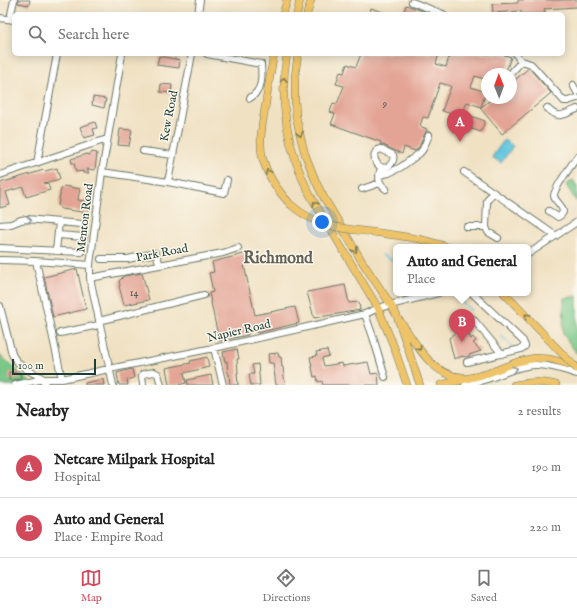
<!DOCTYPE html>
<meta charset="utf-8">
<style>
body{margin:0;font-family:"IM FELL English",serif;background:#f2f2f2;color:#222}
.compass{position:absolute;left:481px;top:68px;width:36px;height:36px;border-radius:50%;background:#fff;box-shadow:0 2px 10px #0003;rotate:359deg}
.scale{position:absolute;left:12px;bottom:10px;width:84px;box-sizing:border-box;padding-left:4px;border:2px solid #1f3d34;border-top:0;font-size:11px;line-height:14px;white-space:nowrap;color:#1f3d34;-webkit-text-stroke:3px #fbf7ec;paint-order:stroke}
.you{position:absolute;left:322px;top:222px;width:14px;height:14px;margin:-10px;border:3px solid #fff;border-radius:50%;background:#1a73e8;box-shadow:0 0 0 6px #1a73e833}
.badge{display:grid;place-items:center;width:26px;height:26px;border-radius:50%;background:#d1495b;color:#fff;font-size:13px;font-weight:700}
.pin{position:absolute;translate:-50% -33px;filter:drop-shadow(0 1px 2px #0008)}
.pin::after{content:'';position:absolute;top:21px;width:14px;height:12px;background:inherit;clip-path:polygon(0 0,100% 0,50% 100%)}
.popup{position:absolute;left:393px;top:244px;width:138px;height:52px;box-sizing:border-box;display:grid;place-content:center;border-radius:6px;background:#fff;filter:drop-shadow(0 1px 3px #0005);font-size:13px;white-space:nowrap;color:#767676}
.popup b{font-size:15px;color:#222}
.popup::after{content:'';position:absolute;left:50%;top:100%;margin-left:-8px;border:8px solid transparent;border-top-color:#fff}
.list{margin:0;padding:0;list-style:none}
h2{display:flex;justify-content:space-between;align-items:center;height:52px;margin:0;padding:0 16px;font-size:17px}
h2 small{font-size:13px;font-weight:400;color:#767676}
.list li{display:grid;grid-template-columns:26px 1fr auto;gap:12px;align-items:center;box-sizing:border-box;height:60px;padding:0 16px;border-top:1px solid #e0e0e0}
.list b{display:block;font-size:15px;white-space:nowrap}
.list p{margin:0;font-size:13px;white-space:nowrap;color:#767676}
.list em{font-size:13px;font-style:normal;color:#767676}
.icon{flex:none;width:22px;height:22px;fill:none;stroke:currentColor;stroke-width:2;stroke-linecap:round;stroke-linejoin:round}
.map{position:relative;flex:none;width:577px;height:385px;overflow:hidden}
.search{position:absolute;background:#fff;box-shadow:0 2px 10px #0003;left:12px;right:12px;top:12px;height:44px;display:flex;align-items:center;gap:10px;box-sizing:border-box;padding:0 14px;border-radius:6px;color:#767676;font-size:15px}
.sheet{height:172px;background:#fff}
nav{display:flex;justify-content:space-around;align-items:center;box-sizing:border-box;height:56px;border-top:1px solid #e0e0e0;background:#fff;font-size:11px;color:#767676}
nav a{display:grid;justify-items:center;gap:2px}
nav .on{color:#d1495b}
.map>svg:first-child{display:block}
</style>
<div class="map">
<svg width="577" height="385" viewBox="0 0 577 385">
<rect width="100%" height="100%" fill="#fbf7ec"/>
<filter id="ink" filterUnits="userSpaceOnUse"><feTurbulence type="fractalNoise" baseFrequency=".025" numOctaves="2"/><feDisplacementMap in="SourceGraphic" scale="8" xChannelSelector="R" yChannelSelector="G"/><feConvolveMatrix kernelMatrix="1 2 1 2 8 2 1 2 1" color-interpolation-filters="sRGB"/></filter>
<filter id="wash" filterUnits="userSpaceOnUse"><feTurbulence type="fractalNoise" baseFrequency=".012" numOctaves="4" result="noise"/><feDisplacementMap in="SourceGraphic" scale="16" xChannelSelector="R" yChannelSelector="G"/><feGaussianBlur stdDeviation="0.9" result="paint"/><feColorMatrix in="noise" values="0 0 0 0 0 0 0 0 0 0 0 0 0 0 0 0 0 1.4 0 .05"/><feComposite in="paint" operator="in"/></filter>
<g filter="url(#wash)">
<rect width="100%" height="100%" fill="#f0e1c3"/>
<!-- green -->
<path fill="#77c787" stroke="#4b825e" d="M573,180l4,7v14h-1l-10,-16z
M577,296v58l-14,-20 1,-36z
M0,355l30,27 3,3h-33z"/>
<!-- water -->
<path fill="#60c5de" stroke="#408189" d="M504,140l9,6 -12,17 -9,-6z"/>
<g fill="none" stroke-linecap="round" stroke-linejoin="round">
<!-- stream -->
<path stroke="#60c5de" stroke-width="1.5" d="M382,255l14,7
M455,297l16,13
M501,336l14,13"/>
</g>
<g id="blocks">
<!-- building -->
<path fill="#e3a495" d="M18,0h12l-1,5 -11,-2z
M518,0h59v7l-33,2 1,4 -3,1h-21v-3l-28,2 -1,-9 26,-1z
M406,5l8,3 17,6h-18l-9,-3z
M371,8l15,5v1h-17z
M361,54h78l-3,10 10,3 4,-13h52l9,3 -6,17h-18v6l-12,-4 -4,11 15,5 -5,15 -14,-5 -4,11 22,8 -4,11 -12,-4 -1,3 -8,-3 2,-7 -8,-3 1,-3 -13,-4 9,-25 -11,-3 -12,35 -5,-1 -3,9 7,3 -8,18 -4,4 -11,-4 -2,7 -19,-9h-3l1,-3 -50,-18 4,-10 -5,-2 3,-9 4,1 7,-18 -8,-2 4,-12 4,1 3,-9 9,3z
M159,56l21,4 -1,8 -22,-3z
M529,68l22,25 -49,41 -22,-26 13,-10h18v-15z
M161,84l11,1 -1,8 -11,-1z
M93,97l13,2 -2,9 -12,-3z
M95,122l2,6 -4,1 2,6 -11,3 -4,-11z
M120,129l12,1 -3,16 -11,-1z
M92,152l5,1 -2,17 -8,-1 2,4h-6v-2l-7,1 -2,-9h-2l-1,-4 16,-5 3,1v-2h2z
M57,168l3,11 -16,4 4,1 2,6 -24,7 -3,-10 -17,5 4,13 -10,3v-25l44,-13 1,1z
M64,186l16,3 -2,11 12,2 -1,11 -28,-4 -3,-3 3,-17z
M248,253l3,11 -7,1 11,50 40,-8 4,16 -42,10 -1,-3 -8,2v3l-29,6 -10,-48 4,-1 -4,-19 5,-1 -2,-10z
M77,269l9,40 -33,8 -9,-40z
M142,273l7,27 -25,5 -5,-19h1l-1,-5 5,-5z
M345,285l4,18 10,-1 1,8 -46,8 -7,-26z
M464,325l4,5 -2,1 5,8 2,-2 3,4 -3,2 8,8 -12,4 1,1 -6,1 -1,-1 -9,3 -5,-21z
M237,349l2,10h-2l1,14h-1l1,12h-8l-1,-11h-1l-1,-13 -2,1 -2,-10z
M327,350l2,6 -7,2 2,8 18,-3 1,3 25,-4 3,12 7,-1 1,12h-56l-1,-4 -4,1 -1,-6 -3,1 -4,-20 7,-1 -1,-4z
M278,353l1,4h2l1,10h1l2,18h-9l-3,-22h-4l-1,-9z
M207,357l2,10 -25,6 2,10 -8,2h-9l-3,-17 25,-5 -1,-2z
M258,364l2,21h-9l-2,-11h5l-2,-9z
M132,369l2,9 -7,2 1,5h-9l-2,-12z
M9,372l11,1 1,6 -12,1z
M211,375l2,10h-25l-1,-5z
M103,379l1,6h-19v-2z"/>
</g>
</g>
<g filter="url(#ink)">
<use href="#blocks" fill-opacity="0" stroke="#687666" stroke-width="1"/>
<g fill="none" stroke-linecap="round" stroke-linejoin="round">
<defs>
<path id="minor" d="M412,2l31,12
M198,14l2,-14
M0,18l14,2
M10,19l4,-19
M207,54l54,10c1,14 2,26 -11,34
M516,54l3,5 3,2 9,3 33,37h4l9,-3
M510,74l12,-13
M573,85l4,7
M547,108c12,12 16,7 30,1
M381,149l12,6c1,3 1,5 -2,9 -11,13 -25,-12 -10,-15z
M143,151l30,4
M37,163l20,-109
M380,171c-2,9 -1,13 6,18
M102,172l66,10 56,11 3,-13
M464,172l92,64
M0,175l107,-36
M379,175l10,-2 12,-6 19,-14 3,-4 6,-14
M168,182l24,-128
M362,189l18,-6
M493,192l-6,9 -1,26 2,5 10,6
M549,211l9,6 3,-2 2,-3c0,-7 -8,-10 -9,-16 -1,-6 19,-33 23,-39
M0,225l11,-1 10,-4 6,-1 54,5
M467,227h19
M58,235l26,2
M0,248l81,4
M56,251l3,-29
M528,254l49,-32
M101,259h27l27,-6 1,1 4,11
M0,260l36,1 54,4
M36,261l26,118
M90,278l133,-25 15,-5
M0,306l12,48c6,13 20,18 32,25l1,6
M365,314l8,23 12,40
M473,319l29,35
M99,321l28,-7 77,-19
M60,333l39,-8
M214,348l9,37
M467,362l54,-13 4,-3 -2,-5 -51,-48
M15,385l29,-6h18l47,-10 105,-21 151,-34 13,-6 60,-15
M113,385l-23,-107v-13l12,-93 20,-118
M143,385l-1,-9 1,-2 11,-2 4,2 3,11
M465,385c12,-3 24,-6 36,-11 11,-4 24,-10 36,-9 13,0 27,5 40,9"/>
<path id="major" d="M283,14l4,-14
M297,14l3,-14
M307,14l4,-14
M274,54c-3,16 -6,32 -8,48 -3,19 -8,39 -3,58 5,17 15,31 27,44
M287,54c-9,48 1,98 23,141l68,113 16,39 13,38
M298,54l-3,22v25l1,15 5,23 4,15 11,28 7,14 40,67 28,42 6,11 23,69
M373,232c25,4 51,6 74,15
M504,293l45,47
M401,322c16,23 31,54 61,55
M441,385l45,-11 31,-12 18,-4 15,1 25,7
M514,385c16,-3 25,-4 42,0"/>
</defs>
<!-- minor casing -->
<use href="#minor" stroke="#687666" stroke-width="8"/>
<!-- major casing -->
<use href="#major" stroke="#687666" stroke-width="8"/>
<!-- minor -->
<use href="#minor" stroke="#fff" stroke-width="6"/>
<!-- major -->
<use href="#major" stroke="#efc469" stroke-width="7"/>
<defs>
<path id="major-bridge" d="M290,204c28,24 49,24 83,28
M549,340l28,29"/>
</defs>
<!-- major-bridge casing -->
<use href="#major-bridge" stroke="#687666" stroke-width="8" stroke-linecap="butt"/>
<!-- major-bridge -->
<use href="#major-bridge" stroke="#efc469" stroke-width="7"/>
</g>
<!-- one-way arrows -->
<defs><path id="oneway-chevron" d="M-2-3.5L2.5 0L-2 3.5" fill="none" stroke-width="1.6" stroke-linecap="round" stroke-linejoin="round"/></defs>
<g stroke="#7d7a4c">
<use href="#oneway-chevron" transform="translate(284 80) rotate(-87)"/>
<use href="#oneway-chevron" transform="translate(300 134) rotate(78)"/>
<use href="#oneway-chevron" transform="translate(268 172) rotate(-114)"/>
<use href="#oneway-chevron" transform="translate(315 204) rotate(-121)"/>
<use href="#oneway-chevron" transform="translate(355 250) rotate(60)"/>
<use href="#oneway-chevron" transform="translate(527 316) rotate(-134)"/>
<use href="#oneway-chevron" transform="translate(419 348) rotate(55)"/>
</g>
<g stroke="#8f9e9a">
<use href="#oneway-chevron" transform="translate(29 220) rotate(1)"/>
<use href="#oneway-chevron" transform="translate(515 369) rotate(-18)"/>
</g>
</g>
<g text-anchor="middle" dominant-baseline="central" stroke-width="3" stroke-linejoin="round" paint-order="stroke">
<!-- number labels -->
<g font-size="10" fill="#50574c">
<text x="385" y="104">9</text>
<text x="134" y="293">14</text>
</g>
<!-- street labels -->
<g font-size="12" fill="#1f3d34" stroke="#fbf7ec">
<text transform="translate(169 116) rotate(-79)">Kew Road</text>
<text transform="translate(85 218) rotate(-83)">Menton Road</text>
<text transform="translate(162 253) rotate(-11)">Park Road</text>
<text transform="translate(239 331) rotate(-13)">Napier Road</text>
</g>
<!-- district labels -->
<g font-size="16" font-weight="bold" fill="#646156" stroke="#fbf7ec">
<text x="278" y="259">Richmond</text>
</g>
</g>
</svg>
<svg class="compass" viewBox="-18 -18 36 36"><path d="M0-13l5 13h-10z" fill="#e53935"/><path d="M0 13l5-13h-10z" fill="#767676"/></svg>
<div class="scale">100 m</div>
<div class="you"></div>
<div class="pin badge" style="left:460px;top:142px">A</div>
<div class="pin badge" style="left:462px;top:342px">B</div>
<div class="popup"><b>Auto and General</b>Place</div>
<div class="search"><svg class="icon" aria-label="search" viewBox="0 0 24 24"><circle cx="10" cy="10" r="6"/><path d="M15 15l6 6"/></svg>Search here</div>
</div>
<section class="sheet">
<h2>Nearby<small>2 results</small></h2>
<ul class="list">
<li><span class="badge">A</span><div><b>Netcare Milpark Hospital</b><p>Hospital</p></div><em>190 m</em></li>
<li><span class="badge">B</span><div><b>Auto and General</b><p>Place · Empire Road</p></div><em>220 m</em></li>
</ul>
</section>
<nav>
<a class="on"><svg class="icon" aria-label="map" viewBox="0 0 24 24"><path d="M3 6l6-2 6 2 6-2v14l-6 2-6-2-6 2zM9 4v14M15 6v14"/></svg>Map</a>
<a><svg class="icon" aria-label="directions" viewBox="0 0 24 24"><path d="M12 3l9 9-9 9-9-9zM9 14v-3h6M13 9l2 2-2 2"/></svg>Directions</a>
<a><svg class="icon" aria-label="saved" viewBox="0 0 24 24"><path d="M7 4h10v16l-5-4-5 4z"/></svg>Saved</a>
</nav>
